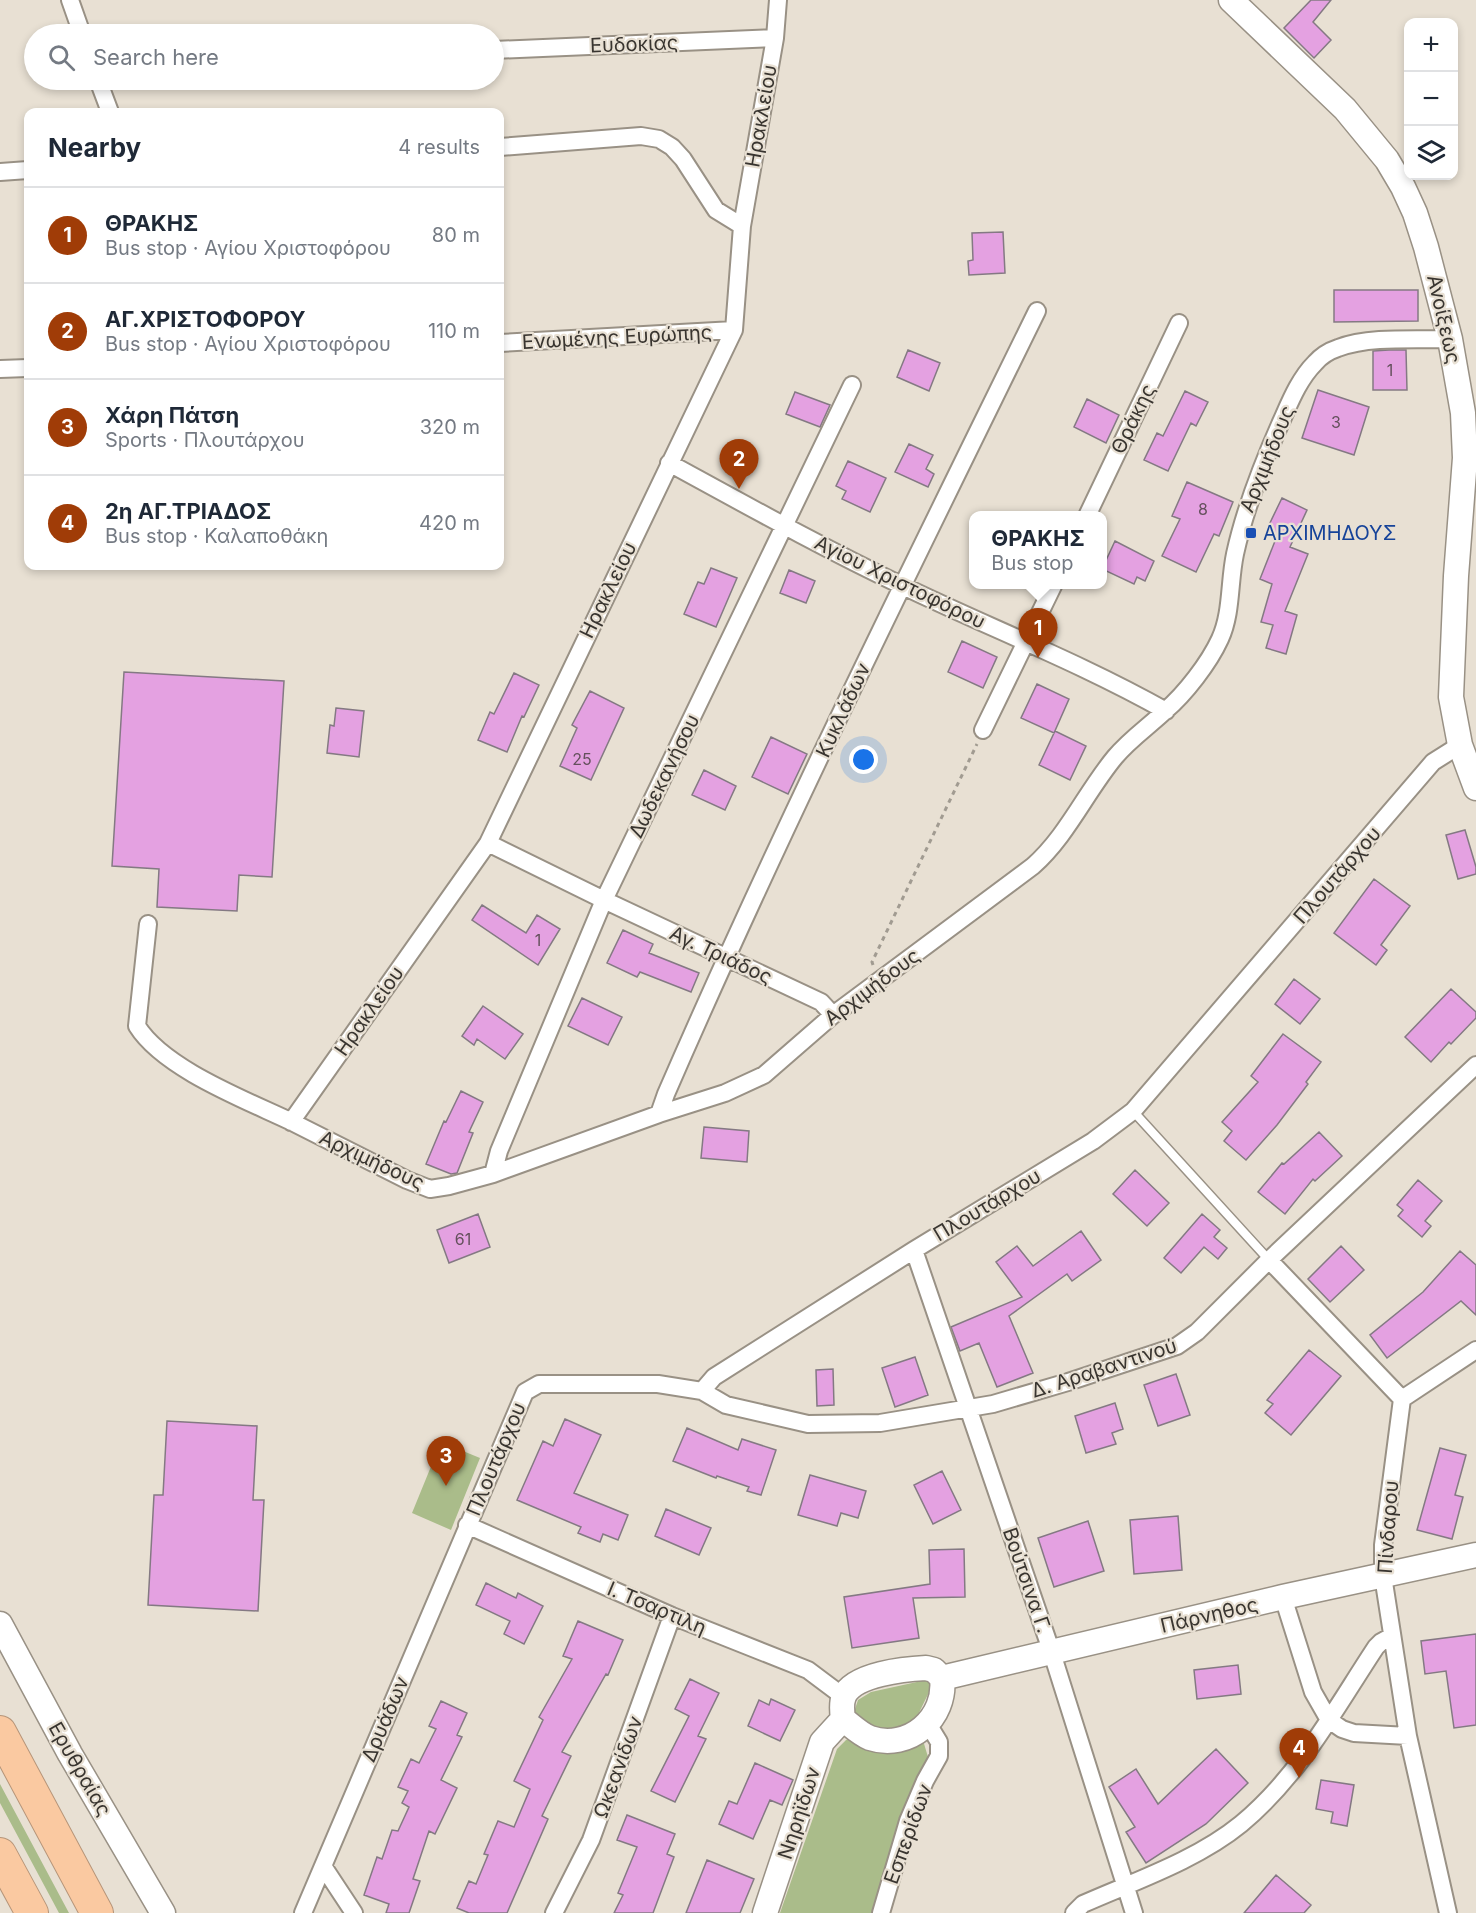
<!DOCTYPE html>
<meta charset="utf-8">
<style>
body{margin:0;font-family:Inter,sans-serif;background:#f2f2f3;color:#1f2937}
.controls{position:absolute;right:18px;top:18px;display:grid;overflow:hidden;border-radius:12px;box-shadow:0 3px 9px #0003}
.controls button{width:54px;height:54px;display:grid;place-items:center;padding:0;border:0;border-bottom:2px solid #e0e1e3;background:#fff;color:#1f2937;font:30px sans-serif}
.you{position:absolute;left:864px;top:760px;width:21px;height:21px;margin:-15px;border:4px solid #fff;border-radius:50%;background:#1a73e8;box-shadow:0 0 0 9px #1a73e833}
.badge{display:grid;place-items:center;width:39px;height:39px;border-radius:50%;background:#a03c07;color:#fff;font-size:20px;font-weight:700}
.pin{position:absolute;translate:-50% -50px;filter:drop-shadow(0 2px 3px #0008)}
.pin::after{content:'';position:absolute;top:32px;width:21px;height:18px;background:inherit;clip-path:polygon(0 0,100% 0,50% 100%)}
.popup{position:absolute;left:969px;top:511px;width:138px;height:78px;box-sizing:border-box;display:grid;place-content:center;border-radius:12px;background:#fff;filter:drop-shadow(0 2px 4px #0005);font-size:20px;white-space:nowrap;color:#747a83}
.popup b{font-size:22px;color:#1f2937}
.popup::after{content:'';position:absolute;left:50%;top:100%;margin-left:-12px;border:12px solid transparent;border-top-color:#fff}
.list{margin:0;padding:0;list-style:none}
h2{display:flex;justify-content:space-between;align-items:center;height:78px;margin:0;padding:0 24px;font-size:26px}
h2 small{font-size:20px;font-weight:400;color:#747a83}
.list li{display:grid;grid-template-columns:39px 1fr auto;gap:18px;align-items:center;box-sizing:border-box;height:96px;padding:0 24px;border-top:2px solid #e0e1e3}
.list b{display:block;font-size:22px;white-space:nowrap}
.list p{margin:0;font-size:20px;white-space:nowrap;color:#747a83}
.list em{font-size:20px;font-style:normal;color:#747a83}
.icon{flex:none;width:33px;height:33px;fill:none;stroke:currentColor;stroke-width:2;stroke-linecap:round;stroke-linejoin:round}
.map{position:relative;flex:none;width:1476px;height:1913px;overflow:hidden}
.search{position:absolute;background:#fff;box-shadow:0 3px 9px #0003;left:24px;top:24px;width:480px;height:66px;display:flex;align-items:center;gap:15px;box-sizing:border-box;padding:0 21px;border-radius:33px;color:#747a83;font-size:22px}
.panel{position:absolute;background:#fff;box-shadow:0 3px 9px #0003;left:24px;top:108px;width:480px;height:462px;border-radius:12px}
.map>svg:first-child{display:block}
</style>
<div class="map">
<svg width="1476" height="1913" viewBox="0 0 1476 1913">
<rect width="100%" height="100%" fill="#e8e0d3"/>
<!-- green -->
<path fill="#aabc8a" d="M441,1442l39,16 -29,72 -39,-17z
M926,1680l6,6 -18,37c-26,10 -39,10 -61,-8l5,-15 13,-8z
M853,1737l11,7 4,6 20,2 34,-15 6,20 -21,42 -35,114h-92l57,-164 9,-9z
M0,1784l69,129h-10l-59,-110z"/>
<!-- building -->
<path fill="#e4a1e1" stroke="#847983" stroke-width="1.5" d="M1311,0h20l-18,22 18,18 -17,18 -30,-30z
M1003,232l2,41 -36,2 -1,-14 5,-1 -1,-27z
M1334,290h84v31l-84,1z
M908,350l32,13 -11,28 -32,-14z
M1389,350h17l1,40h-34v-39z
M1318,390l51,17 -15,48 -52,-17z
M1185,391l23,11 -12,24 -5,-3 -23,48 -24,-11 13,-27 6,3z
M795,392l35,13 -10,22 -34,-13z
M1087,399l32,16 -13,28 -32,-16z
M909,444l24,11 -7,14 8,5 -6,13 -33,-15z
M848,461l38,17 -16,34 -28,-13 4,-8 -10,-5z
M1187,482l46,20 -14,34 -5,-2 -18,38 -34,-16 18,-37 -8,-3z
M1282,498l25,12 -17,37 18,7 -23,57 12,4 -11,39 -20,-6 7,-23 -12,-3 11,-38 -12,-5 17,-43 -11,-5z
M1115,541l39,20 -9,20 -8,-4 -3,7 -32,-15z
M711,568l26,10 -21,49 -32,-13 14,-32 6,2z
M789,570l26,11 -9,22 -26,-10z
M962,641l35,16 -14,31 -35,-16z
M124,672l160,9 -12,196 -33,-2 -2,36 -80,-4 2,-38 -47,-3z
M514,673l25,12 -15,32 -2,-1 -15,36 -29,-12 12,-28 4,2z
M1037,684l32,15 -15,34 -33,-15z
M590,691l34,17 -33,72 -31,-14 17,-38 -5,-3z
M336,708l28,3 -5,46 -32,-4 3,-28 4,1z
M1055,731l31,15 -16,34 -31,-15z
M771,737l36,17 -19,40 -36,-17z
M704,770l32,16 -11,24 -33,-15z
M1465,830l11,37v7l-18,5 -12,-44z
M1374,879l36,27 -29,39 6,5 -11,15 -42,-32z
M482,905l44,28 11,-18 23,14 -22,36 -66,-45z
M623,930l30,14 -4,9 50,20 -8,19 -51,-20 -3,5 -30,-14z
M1294,979l26,20 -20,25 -25,-20z
M1451,989l25,23v6l-25,26 -2,-2 -18,20 -26,-25z
M582,998l40,19 -14,28 -40,-19z
M483,1006l40,28 -18,25 -28,-20 -3,6 -12,-9z
M1283,1034l38,28 -15,20 2,2 -31,41 -31,35 -22,-19 8,-10 -10,-9 36,-40 -7,-6z
M461,1091l22,11 -14,30 4,1 -16,40 -6,1 -25,-10 18,-43 2,1z
M704,1127l45,4 -2,31 -46,-4z
M1319,1132l23,24 -27,25 -2,-2 -28,35 -27,-22 24,-29 2,1z
M1135,1170l34,33 -22,23 -34,-32z
M1418,1180l24,21 -17,20 6,5 -9,11 -24,-21 5,-6 -6,-5z
M478,1214l12,33 -41,16 -12,-33z
M1202,1214l18,16 -6,7 13,11 -9,11 -14,-12 -23,26 -17,-15z
M1081,1231l20,29 -29,21 -5,-7 -58,42 24,57 -36,14 -18,-44 -19,8 -9,-24 71,-30 -26,-35 21,-16 16,20z
M1341,1246l23,24 -34,32 -22,-23z
M1460,1251l16,14v50l-15,-14 -74,57 -17,-23 53,-43z
M1309,1350l32,26 -50,59 -26,-22 8,-9 -6,-4z
M915,1357l13,38 -33,12 -13,-39z
M833,1369l1,36 -17,1 -1,-36z
M1176,1374l14,41 -32,11 -14,-41z
M1115,1403l8,26 -11,4 4,11 -30,9 -11,-37z
M565,1419l36,16 -27,58 54,22 -10,25 -15,-6 -3,8 -22,-9 3,-6 -64,-27 26,-59 10,5z
M167,1421l90,5 -4,74h11l-6,111 -110,-6 6,-110h9z
M687,1428l51,22 4,-11 34,11 -15,45 -14,-4 2,-4 -32,-11 -1,2 -43,-17z
M1440,1448l26,7 -11,40 8,2 -11,42 -35,-9z
M942,1471l19,39 -28,14 -19,-39z
M810,1475l56,16 -8,27 -17,-5 -4,13 -39,-11z
M666,1509l45,19 -12,27 -44,-19z
M1178,1516l4,54 -48,4 -4,-54z
M1088,1521l16,50 -50,16 -16,-49z
M964,1549l1,48 -52,1 6,40 -67,10 -8,-51 86,-13 -1,-34z
M486,1583l30,15 2,-5 25,13 -19,38 -20,-10 6,-13 -34,-16z
M578,1621l45,19 -15,35 -2,-1 -44,78 9,4 -29,60 6,3 -41,94h-38l-12,-5 12,-27 7,3 12,-29 -4,-1 14,-33 16,6 16,-38 -16,-8 29,-61 -4,-3 33,-58 -9,-3z
M1476,1634v91l-22,3 -8,-57 -21,3 -4,-33z
M1238,1665l3,29 -44,5 -3,-29z
M690,1679l29,14 -21,43 8,3 -31,63 -24,-11 38,-75 -14,-7z
M771,1699l24,11 -15,31 -32,-15 11,-26 10,5z
M441,1701l26,12 -10,22 5,2 -21,43 16,8 -22,46 -6,-3 -16,48 7,2 -11,32h-23l3,-9 -25,-9 13,-38 5,2 10,-29 6,1 11,-24 -7,-4 6,-12 -10,-4 13,-28 8,4 17,-34 -7,-3z
M1216,1749l32,34 -42,41 -60,39 -20,-31 9,-5 -26,-40 27,-18 22,35z
M755,1763l38,17 -11,25 -12,-5 -17,39 -34,-15 10,-23 8,3z
M1321,1780l33,5 -7,41 -16,-3 2,-11 -17,-3z
M627,1815l48,19 -8,20 7,3 -21,56h-39l9,-18 -5,-2 19,-46 -20,-7z
M707,1860l47,19 -14,34h-54z
M1276,1875l35,30 -7,8h-60z"/>
<g fill="none" stroke-linecap="round" stroke-linejoin="round">
<defs>
<path id="lane" d="M1133,1111l136,149"/>
<path id="street" d="M70,0l12,34
M494,50l281,-12
M98,80l12,32
M500,147l141,-11 18,3 13,8 11,12 33,51 26,16
M0,172l28,-2
M500,343l234,-13
M0,369l28,-1
M669,463c77,42 154,85 234,123 87,42 178,77 263,125
M1087,516l92,-193
M983,730l71,-146
M488,843l116,57 217,102 12,13
M148,924l-11,102c27,43 109,74 155,96 38,19 77,39 115,58l23,9 19,-3 44,-12 166,-60 66,-21 39,-18 69,-60 200,-149c34,-30 53,-74 82,-109 15,-18 33,-30 50,-46 20,-17 44,-48 55,-72 12,-26 9,-57 15,-85 10,-46 27,-89 46,-132 9,-20 18,-43 34,-59 6,-7 14,-12 23,-15 32,-12 78,-8 112,-9
M659,1114l7,-20c115,-265 244,-524 371,-783
M291,1122l197,-279 246,-513 8,-104 33,-188 3,-38
M493,1174l6,-23 105,-251 248,-515
M914,1250l138,403 82,260
M1269,1260l133,139
M702,1391l12,-14 200,-127 179,-109 40,-30 300,-349 27,-17
M1402,1399l-19,146v31l25,160 40,177
M1402,1399l74,-49
M467,1525l205,91 136,54 36,27
M1283,1597l30,95 16,28 13,9 12,4 54,3
M323,1866l31,47
M303,1913l222,-521 14,-8h119l44,7 24,14 82,19 72,-1 113,-19 75,-22 109,-36 20,-14 72,-72 207,-195
M554,1913l37,-73 81,-224
M881,1913l27,-92 17,-40 14,-25v-14l-11,-18
M1074,1913l9,-9c52,-23 114,-44 158,-80 59,-49 94,-115 135,-177l5,-5 11,-6"/>
<path id="secondary" d="M1231,0l114,109 42,51 16,27 12,26 11,34 24,92 13,74 2,45 -9,118 -5,121 9,48 16,43
M0,1624l70,130 93,159
M926,1668l8,2 8,8c5,40 -33,73 -72,60 -10,-4 -18,-12 -27,-19 -1,-7 -2,-16 1,-23 10,-22 61,-27 82,-28z
M942,1678l341,-81 193,-42
M765,1913l57,-171 21,-23"/>
<path id="highway" d="M0,1732l97,181
M0,1854l32,59"/>
</defs>
<!-- lane casing -->
<use href="#lane" stroke="#999185" stroke-width="11"/>
<!-- street casing -->
<use href="#street" stroke="#999185" stroke-width="20"/>
<!-- secondary casing -->
<use href="#secondary" stroke="#999185" stroke-width="27"/>
<!-- highway casing -->
<use href="#highway" stroke="#b69579" stroke-width="34"/>
<!-- path -->
<path stroke="#a19b91" stroke-width="3" stroke-dasharray="4.5 4.5" stroke-linecap="butt" d="M873,965l-1,-3 105,-218"/>
<!-- lane -->
<use href="#lane" stroke="#fff" stroke-width="8"/>
<!-- street -->
<use href="#street" stroke="#fff" stroke-width="16"/>
<!-- secondary -->
<use href="#secondary" stroke="#fff" stroke-width="24"/>
<!-- highway -->
<use href="#highway" stroke="#fac9a1" stroke-width="32"/>
</g>
<!-- markers -->
<rect fill="#1a4fb4" stroke="#e8e0d3" stroke-width="2" x="1245" y="527" width="12" height="12" rx="3"/>
<g text-anchor="middle" dominant-baseline="central" stroke-width="4.5" stroke-linejoin="round" paint-order="stroke">
<!-- number labels -->
<g font-size="16" fill="#64505c">
<text x="1390" y="370">1</text>
<text x="1336" y="422">3</text>
<text x="1203" y="509">8</text>
<text x="582" y="759">25</text>
<text x="538" y="940">1</text>
<text x="463" y="1239">61</text>
</g>
<!-- street labels -->
<g font-size="20" fill="#393530" stroke="#e8e0d3">
<text transform="translate(634 44) rotate(-2)">Ευδοκίας</text>
<text transform="translate(761 116) rotate(-80)">Ηρακλείου</text>
<text transform="translate(1444 319) rotate(77)">Ανοίξεως</text>
<text transform="translate(617 337) rotate(-3)">Ενωμένης Ευρώπης</text>
<text transform="translate(1133 419) rotate(-64)">Θράκης</text>
<text transform="translate(1267 459) rotate(-68)">Αρχιμήδους</text>
<text transform="translate(900 582) rotate(26)">Αγίου Χριστοφόρου</text>
<text transform="translate(608 590) rotate(-64)">Ηρακλείου</text>
<text transform="translate(843 710) rotate(-65)">Κυκλάδων</text>
<text transform="translate(664 776) rotate(-64)">Δωδεκανήσου</text>
<text transform="translate(1337 875) rotate(-49)">Πλουτάρχου</text>
<text transform="translate(721 955) rotate(25)">Αγ. Τριάδος</text>
<text transform="translate(872 987) rotate(-37)">Αρχιμήδους</text>
<text transform="translate(369 1011) rotate(-55)">Ηρακλείου</text>
<text transform="translate(372 1160) rotate(25)">Αρχιμήδους</text>
<text transform="translate(987 1205) rotate(-31)">Πλουτάρχου</text>
<text transform="translate(1104 1368) rotate(-18)">Δ. Αραβαντινού</text>
<text transform="translate(496 1459) rotate(-67)">Πλουτάρχου</text>
<text transform="translate(1388 1527) rotate(-86)">Πίνδαρου</text>
<text transform="translate(1027 1580) rotate(71)">Βούτσινα Γ.</text>
<text transform="translate(657 1608) rotate(23)">Ι. Τσαρτιλη</text>
<text transform="translate(1209 1615) rotate(-13)">Πάρνηθος</text>
<text transform="translate(385 1719) rotate(-67)">Δρυάδων</text>
<text transform="translate(618 1767) rotate(-70)">Ωκεανίδων</text>
<text transform="translate(80 1769) rotate(60)">Ερυθραίας</text>
<text transform="translate(799 1813) rotate(-72)">Νηρηϊδων</text>
<text transform="translate(908 1834) rotate(-70)">Εσπερίδων</text>
</g>
<!-- transit labels -->
<g font-size="20" fill="#164399" stroke="#e8e0d3" text-anchor="start">
<text x="1263" y="533">ΑΡΧΙΜΗΔΟΥΣ</text>
</g>
</g>
</svg>
<div class="controls">
<button>+</button>
<button>−</button>
<button><svg class="icon" aria-label="layers" viewBox="0 0 24 24"><path d="M12 4l9 5-9 5-9-5zM3 14l9 5 9-5"/></svg></button>
</div>
<div class="you"></div>
<div class="pin badge" style="left:1038px;top:658px">1</div>
<div class="popup"><b>ΘΡΑΚΗΣ</b>Bus stop</div>
<div class="pin badge" style="left:739px;top:489px">2</div>
<div class="pin badge" style="left:446px;top:1486px">3</div>
<div class="pin badge" style="left:1299px;top:1778px">4</div>
<div class="search"><svg class="icon" aria-label="search" viewBox="0 0 24 24"><circle cx="10" cy="10" r="6"/><path d="M15 15l6 6"/></svg>Search here</div>
<section class="panel">
<h2>Nearby<small>4 results</small></h2>
<ul class="list">
<li><span class="badge">1</span><div><b>ΘΡΑΚΗΣ</b><p>Bus stop · Αγίου Χριστοφόρου</p></div><em>80 m</em></li>
<li><span class="badge">2</span><div><b>ΑΓ.ΧΡΙΣΤΟΦΟΡΟΥ</b><p>Bus stop · Αγίου Χριστοφόρου</p></div><em>110 m</em></li>
<li><span class="badge">3</span><div><b>Χάρη Πάτση</b><p>Sports · Πλουτάρχου</p></div><em>320 m</em></li>
<li><span class="badge">4</span><div><b>2η ΑΓ.ΤΡΙΑΔΟΣ</b><p>Bus stop · Καλαποθάκη</p></div><em>420 m</em></li>
</ul>
</section>
</div>
